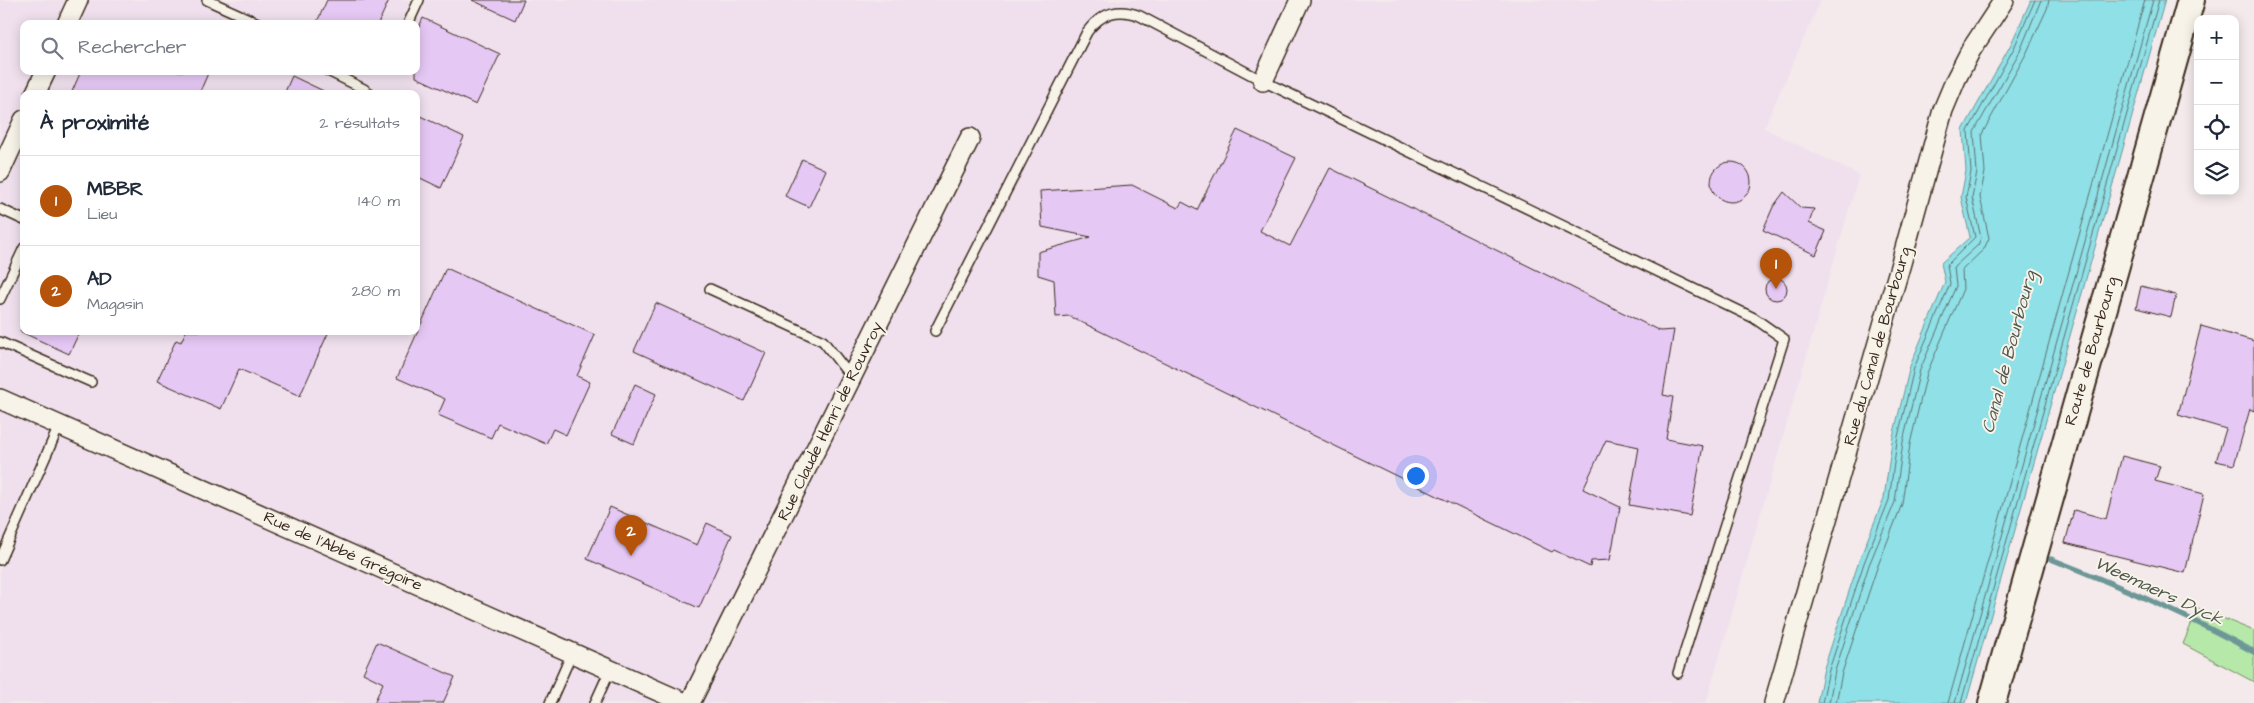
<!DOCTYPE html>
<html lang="fr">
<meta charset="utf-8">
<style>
body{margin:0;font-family:"Architects Daughter",sans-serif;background:#f2f2f3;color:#1f2937}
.controls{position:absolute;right:15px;top:15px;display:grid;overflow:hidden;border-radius:10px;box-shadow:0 2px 12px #0003}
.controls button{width:45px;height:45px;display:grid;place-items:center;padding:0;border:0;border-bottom:1px solid #e0e1e3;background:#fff;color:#1f2937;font:25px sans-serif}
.you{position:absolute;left:1415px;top:475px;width:18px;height:18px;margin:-12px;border:4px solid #fff;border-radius:50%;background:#1a73e8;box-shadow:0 0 0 8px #1a73e833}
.badge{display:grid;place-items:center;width:32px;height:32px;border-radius:50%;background:#b45309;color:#fff;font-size:16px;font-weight:700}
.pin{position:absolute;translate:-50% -41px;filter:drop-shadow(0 1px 2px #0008)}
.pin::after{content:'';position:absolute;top:26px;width:18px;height:15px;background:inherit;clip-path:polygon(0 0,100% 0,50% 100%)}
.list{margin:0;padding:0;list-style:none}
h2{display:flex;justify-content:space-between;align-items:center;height:65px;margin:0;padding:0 20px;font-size:21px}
h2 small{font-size:16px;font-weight:400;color:#747a83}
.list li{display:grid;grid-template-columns:32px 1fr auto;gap:15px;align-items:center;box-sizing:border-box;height:90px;padding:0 20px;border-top:1px solid #e0e1e3}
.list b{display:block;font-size:19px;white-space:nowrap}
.list p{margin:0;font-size:16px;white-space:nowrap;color:#747a83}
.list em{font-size:16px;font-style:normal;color:#747a83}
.icon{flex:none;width:28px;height:28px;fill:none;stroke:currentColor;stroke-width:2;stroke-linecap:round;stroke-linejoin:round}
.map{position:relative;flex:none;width:2254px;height:703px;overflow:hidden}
.search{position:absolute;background:#fff;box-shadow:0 2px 12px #0003;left:20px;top:20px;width:400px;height:55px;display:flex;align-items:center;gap:12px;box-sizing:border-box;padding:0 18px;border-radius:10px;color:#747a83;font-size:19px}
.panel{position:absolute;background:#fff;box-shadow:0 2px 12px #0003;left:20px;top:90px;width:400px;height:245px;border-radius:10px}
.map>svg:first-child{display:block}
</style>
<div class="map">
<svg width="2254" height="703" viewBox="0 0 2254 703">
<rect width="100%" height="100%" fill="#f4eaeb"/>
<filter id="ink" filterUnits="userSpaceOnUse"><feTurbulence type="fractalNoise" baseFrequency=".02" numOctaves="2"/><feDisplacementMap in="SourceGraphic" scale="10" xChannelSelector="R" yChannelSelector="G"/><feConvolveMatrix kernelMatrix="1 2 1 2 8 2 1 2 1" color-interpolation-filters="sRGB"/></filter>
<g filter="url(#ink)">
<!-- built -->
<path fill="#f0e0ee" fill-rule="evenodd" d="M0,0h1821l-57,128 95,47 -153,528h-1706zM24,24h392v47h-392zM24,94h392v237h-392z"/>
<!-- green -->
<path fill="#b5e8a9" stroke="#788964" d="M2198,608l56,23v51l-71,-38z"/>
<!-- water -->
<path fill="#8fe0e7" stroke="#6d9797" d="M2031,0h134l-199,703h-149l7,-35 35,-107 25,-63 8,-57 18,-75 35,-84 -4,-19 29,-26 -9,-40 5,-26 -3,-41 47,-84z"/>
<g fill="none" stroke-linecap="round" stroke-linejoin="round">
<!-- shore -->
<path stroke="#5d736e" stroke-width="1" d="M1822,703l7,-33 35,-107 25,-63 8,-59 17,-73 36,-84 -3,-19 28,-28 -9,-40 5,-25 -3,-41 46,-83 21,-48
M1829,703l6,-32 34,-106 26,-63 8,-60 17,-72 36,-84 -2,-19 24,-22 3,-7 -9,-41 5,-25 -3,-40 46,-81 21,-51
M1836,703l6,-30 35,-105 25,-64 8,-60 17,-71 36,-84 -1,-19 22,-21 5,-11 -9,-41 5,-25 -3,-38 44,-80 21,-45 2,-9
M1948,703l197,-703
M1955,703l198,-703
M1961,703l198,-703"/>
<!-- stream -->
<path stroke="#6d9797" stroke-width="5.5" d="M2051,559c69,27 138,57 203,93"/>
</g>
<!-- building -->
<path fill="#e6c8f5" stroke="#3b2a1e" d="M327,0h62l-11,24h-62z
M472,0h52l-9,20z
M423,18l77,36 -24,51 -60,-28v-43z
M81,71h128l-10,23h-128z
M292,76l38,18h-46z
M416,114l48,23 -23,51 -25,-12z
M1237,130l59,28 -36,73 30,15 40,-78 330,163 14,-1 -11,65 10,2 -7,42 37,7 -13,70 -61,-11 10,-58 -33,-7 -23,49 37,18 -10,53 -19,1 -1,6 -36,-17 -2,2 -483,-236 -13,1 -2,-37 -16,-5v-23l53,-15 -49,-10 -2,-36 92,-6 46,23 4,-6 15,8z
M802,159l24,11 -17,37 -24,-11z
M1711 182a20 20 0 1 1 40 0a20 20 0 1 1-40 0Z
M1784,192l17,16 13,1 -5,14 17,8 -10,24 -53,-25 10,-23z
M446,268l149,67 -18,41 13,6 -24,53 -13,-6 -7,15 -48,-21 -7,15 -53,-23 7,-16 -48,-21z
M1765 289a11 11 0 1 1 22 0a11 11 0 1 1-22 0Z
M2141,286l35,9 -5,22 -35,-9z
M656,303l110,50 -22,48 -110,-50z
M2201,326l53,15v70l-4,-2 -16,56 -18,-4 10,-32 -48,-14z
M19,331h61l-11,23z
M186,331h143l-29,65 -61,-27 -18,40 -64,-28 19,-41 5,2z
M635,384l21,10 -22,50 -22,-10z
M2122,456l38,10 -5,15 49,13 -19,79 -120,-30 9,-33 32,9z
M610,507l87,38 10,-22 25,12 -33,73 -112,-49z
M377,642l78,35 -12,26h-69l9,-20 -20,-10z"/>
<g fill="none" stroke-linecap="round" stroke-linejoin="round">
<defs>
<path id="service" d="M207,0l53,24
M408,24l11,-24
M328,71l36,18 6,5
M0,209l24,11
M710,289l113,52 28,36
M0,299l24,-51
M935,331l152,-299c14,-19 31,-25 53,-16l123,65 491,237 30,21 -106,334
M0,342l91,40
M0,560l59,-134
M550,703l22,-50
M595,703l15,-33"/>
<path id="minor" d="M67,24l11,-24
M1263,81l37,-81
M35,94l11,-23
M0,172l24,-52
M0,399l685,304
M690,703l280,-565
M1774,703l127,-440 42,-153 13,-31 15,-29 33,-50"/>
<path id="secondary" d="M1992,703l199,-703"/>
</defs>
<!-- service casing -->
<use href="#service" stroke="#3b2a1e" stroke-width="12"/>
<!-- minor casing -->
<use href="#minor" stroke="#3b2a1e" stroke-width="22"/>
<!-- secondary casing -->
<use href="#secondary" stroke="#3b2a1e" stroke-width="30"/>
<!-- service -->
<use href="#service" stroke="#f7f3e8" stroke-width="9"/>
<!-- minor -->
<use href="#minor" stroke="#f7f3e8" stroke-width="19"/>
<!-- secondary -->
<use href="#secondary" stroke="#f7f3e8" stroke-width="26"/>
</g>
</g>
<g text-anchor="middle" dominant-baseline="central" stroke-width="4" stroke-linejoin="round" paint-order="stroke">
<!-- street labels -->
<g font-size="16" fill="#3b2a1e" stroke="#f7f3e8">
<text transform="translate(1877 346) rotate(-74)">Rue du Canal de Bourbourg</text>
<text transform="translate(2091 351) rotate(-74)">Route de Bourbourg</text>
<text transform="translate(830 421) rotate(-64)">Rue Claude Henri de Rouvroy</text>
<text transform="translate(343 551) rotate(24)">Rue de l'Abbé Grégoire</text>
</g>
<!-- water labels -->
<g font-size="18" font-style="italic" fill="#505850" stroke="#f7f3e8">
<text transform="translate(2009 352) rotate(-75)">Canal de Bourbourg</text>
<text transform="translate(2159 591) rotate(25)">Weemaers Dyck</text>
</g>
</g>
</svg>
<div class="controls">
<button>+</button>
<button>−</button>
<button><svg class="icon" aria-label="locate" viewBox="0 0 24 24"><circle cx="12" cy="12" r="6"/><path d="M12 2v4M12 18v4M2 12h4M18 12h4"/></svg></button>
<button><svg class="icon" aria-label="layers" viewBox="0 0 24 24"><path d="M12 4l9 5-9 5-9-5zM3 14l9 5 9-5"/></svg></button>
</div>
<div class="you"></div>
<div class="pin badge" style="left:1776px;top:289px">1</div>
<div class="pin badge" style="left:631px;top:556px">2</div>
<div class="search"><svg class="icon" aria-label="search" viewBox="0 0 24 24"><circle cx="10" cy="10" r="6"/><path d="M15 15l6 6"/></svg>Rechercher</div>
<section class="panel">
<h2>À proximité<small>2 résultats</small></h2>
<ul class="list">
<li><span class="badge">1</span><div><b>MBBR</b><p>Lieu</p></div><em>140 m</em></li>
<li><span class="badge">2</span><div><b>AD</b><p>Magasin</p></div><em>280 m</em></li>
</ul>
</section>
</div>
